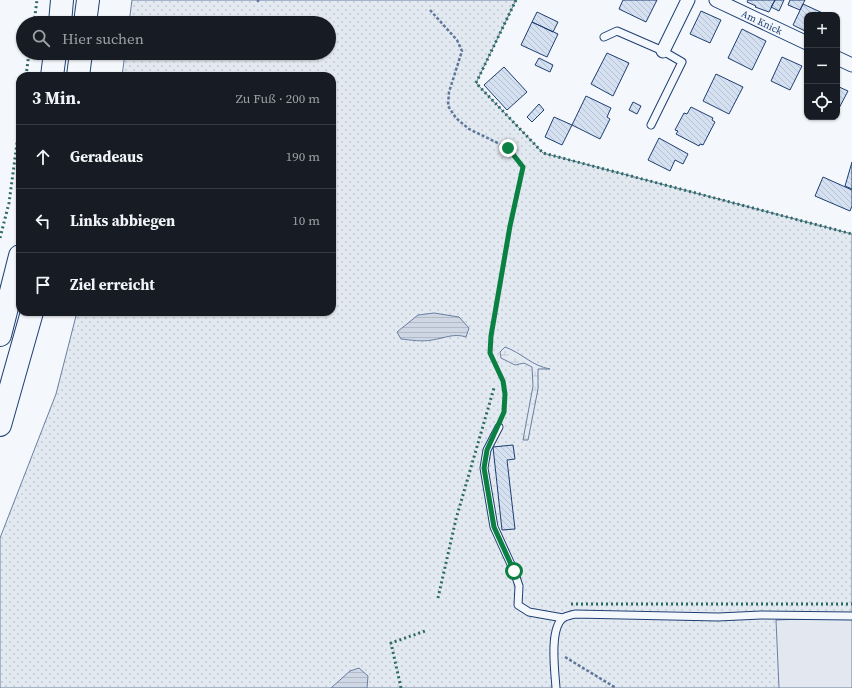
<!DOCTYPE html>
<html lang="de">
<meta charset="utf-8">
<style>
body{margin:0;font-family:"Source Serif 4",serif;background:#242831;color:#f1f3f6}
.controls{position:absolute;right:12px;top:12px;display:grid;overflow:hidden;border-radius:8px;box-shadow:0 1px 3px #0004}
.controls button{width:36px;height:36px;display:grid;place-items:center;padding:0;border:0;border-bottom:1px solid #363941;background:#171b24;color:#f1f3f6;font:20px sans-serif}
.stop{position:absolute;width:12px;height:12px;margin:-9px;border:3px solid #0b8043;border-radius:50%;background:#fff}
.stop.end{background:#0b8043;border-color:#fff;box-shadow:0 1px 4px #0008}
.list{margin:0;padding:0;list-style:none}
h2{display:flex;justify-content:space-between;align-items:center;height:52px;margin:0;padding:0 16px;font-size:17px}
h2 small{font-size:13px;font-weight:400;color:#9ea1a6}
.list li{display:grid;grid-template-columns:26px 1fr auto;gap:12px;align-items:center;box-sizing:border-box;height:64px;padding:0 16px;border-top:1px solid #363941}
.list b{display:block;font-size:15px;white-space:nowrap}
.list em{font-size:13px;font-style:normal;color:#9ea1a6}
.icon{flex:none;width:22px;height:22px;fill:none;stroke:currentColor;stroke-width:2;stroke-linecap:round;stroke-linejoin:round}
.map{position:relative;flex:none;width:852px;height:688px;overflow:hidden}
.search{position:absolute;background:#171b24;box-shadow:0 1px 3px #0004;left:16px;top:16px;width:320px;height:44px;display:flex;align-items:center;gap:10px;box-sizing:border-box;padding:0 14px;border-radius:22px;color:#9ea1a6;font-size:15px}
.panel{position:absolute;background:#171b24;box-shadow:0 1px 3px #0004;left:16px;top:72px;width:320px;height:244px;border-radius:12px}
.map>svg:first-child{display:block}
</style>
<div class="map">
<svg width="852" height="688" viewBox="0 0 852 688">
<defs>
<pattern id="green-dots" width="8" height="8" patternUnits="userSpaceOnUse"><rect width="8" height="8" fill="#e3e9f0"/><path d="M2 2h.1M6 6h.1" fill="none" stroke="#c2c9d1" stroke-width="1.8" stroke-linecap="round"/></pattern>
<pattern id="wetland-marsh" width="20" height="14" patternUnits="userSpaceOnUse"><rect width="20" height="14" fill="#e3e9f0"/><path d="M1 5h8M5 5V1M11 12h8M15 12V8" fill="none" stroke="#c2c9d1"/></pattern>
<pattern id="water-rules" width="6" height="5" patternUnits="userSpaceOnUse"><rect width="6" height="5" fill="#cfd7e4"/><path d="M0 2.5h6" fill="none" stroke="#b1bac7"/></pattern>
<pattern id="building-back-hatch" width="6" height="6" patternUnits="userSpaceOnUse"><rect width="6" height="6" fill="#d5e0f0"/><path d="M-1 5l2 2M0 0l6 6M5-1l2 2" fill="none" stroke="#b6c1d1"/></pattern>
</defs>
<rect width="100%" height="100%" fill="#f4f7fb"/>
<!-- green -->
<path fill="url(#green-dots)" stroke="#687fa3" d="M132,0h384l-40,83 67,70 309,81v454h-852v-150l56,-144 21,-82h255v-236h-210l3,-23h204v-30h-200z"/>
<!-- wetland -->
<path fill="url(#wetland-marsh)" stroke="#687fa3" d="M505,347c17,6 27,19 45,22h-12v20l-10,51h-5l10,-54 -1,-19 -8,-4 -9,2 -14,-7 -1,-6z"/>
<!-- parking -->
<path fill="#e3e8f0" stroke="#687fa3" d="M852,617v71h-73l-3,-68z"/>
<!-- water -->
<path fill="url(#water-rules)" stroke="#687fa3" d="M434,313l25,4 10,11 -3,9c-12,-4 -21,1 -34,3 -10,2 -21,0 -31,-1l-4,-7 21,-17z
M359,668l9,8 -1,12h-36l19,-17z"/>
<!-- building -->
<path fill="url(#building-back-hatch)" stroke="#1d3f73" d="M623,0h34l-11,22 -27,-13z
M748,0h27l-6,12 -14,-5 1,-1 -9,-4z
M775,0h9l-5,11 -8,-4z
M790,0h15l-5,10 -12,-5z
M803,4l24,11h-20v17l-14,-7z
M701,11l20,9 -11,23 -20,-9z
M537,12l21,10 -5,10 -21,-10z
M532,22l26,12 -11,23 -26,-12z
M742,29l24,12 -14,29 -24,-12z
M607,53l22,10 -16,33 -22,-12z
M782,57l20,9 -12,24 -19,-9z
M539,58l14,7 -3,7 -15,-7z
M504,67l23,25 -20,18 -23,-25z
M716,74l27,13 -14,27 -26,-13z
M837,86l11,5 -11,21z
M586,96l25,12 -4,9 3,2 -10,20 -28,-14z
M633,102l8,4 -4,8 -8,-4z
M539,104l5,6 -12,12 -5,-5z
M691,107l22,11 -1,2 3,2 -12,23 -3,-1 -1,2 -23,-12 2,-3 -3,-1 9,-17 3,1z
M554,117l18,8 -10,20 -17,-8z
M659,138l29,16 -5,10 -8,-4 -5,11 -22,-11z
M852,162v27l-7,-3z
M823,177l29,13v16l-2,5 -35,-15z
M513,445l2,14 -8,1 8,69 -13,1 -9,-83z"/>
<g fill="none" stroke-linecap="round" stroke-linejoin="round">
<defs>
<path id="service" d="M604,37l13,-6 46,20 19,11 -31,63
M499,427l-12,23 -3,18 10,59 20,44 5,15 -1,19 11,7 34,6
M556,688c-1,-16 -7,-59 7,-70 3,-2 9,-3 12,-4l143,3 43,-2 91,1"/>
<g id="minor">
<path id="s1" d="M716,0l91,43"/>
<path d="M663,51l25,-51"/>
<path d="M837,58l15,7"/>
</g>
<path id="trunk" d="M60,23l2,-23
M85,23l3,-23
M52,76l3,-23
M78,76l3,-23
M0,335l20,-79
M0,425l32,-113"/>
</defs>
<!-- service casing -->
<use href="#service" stroke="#1d3f73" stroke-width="9"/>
<!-- minor casing -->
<use href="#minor" stroke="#1d3f73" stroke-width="15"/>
<!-- trunk casing -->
<use href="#trunk" stroke="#1d3f73" stroke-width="24"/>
<!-- path -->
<path stroke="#5e769c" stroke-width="2.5" stroke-dasharray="3 2" stroke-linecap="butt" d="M258,2v-2
M430,10l27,30 5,11 -13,41 -1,14 8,12 13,11 39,19 15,19 -13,59 -19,110 -1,17 13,28 2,13 -3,23
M565,657l51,31"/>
<!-- service -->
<use href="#service" stroke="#f4f7fb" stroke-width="7"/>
<!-- minor -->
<use href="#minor" stroke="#f4f7fb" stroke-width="13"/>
<!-- trunk -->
<use href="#trunk" stroke="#f4f7fb" stroke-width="22"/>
<!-- hedge -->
<path stroke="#2c6c60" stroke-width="3" stroke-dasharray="2 3" stroke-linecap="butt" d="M516,0l-40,83 67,70 309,81
M34,23l3,-23
M26,76l3,-23
M0,238l9,-35 11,-82
M438,598l18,-79 38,-131
M571,604h281
M401,688l-10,-45 34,-12"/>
</g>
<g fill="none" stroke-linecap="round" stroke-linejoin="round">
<!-- route -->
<path stroke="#0b8043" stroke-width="5" d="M508,148l15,19 -13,59 -19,110 -1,17 13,28 2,13 -1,18 -17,38 -3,18 10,59 20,44"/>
</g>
<g text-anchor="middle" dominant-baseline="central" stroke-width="3" stroke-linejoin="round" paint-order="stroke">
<!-- street labels -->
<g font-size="10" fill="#1d3f73" stroke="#f4f7fb">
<text stroke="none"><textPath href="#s1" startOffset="51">Am Knick</textPath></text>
</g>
</g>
</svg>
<div class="controls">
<button>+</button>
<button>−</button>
<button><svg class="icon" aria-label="locate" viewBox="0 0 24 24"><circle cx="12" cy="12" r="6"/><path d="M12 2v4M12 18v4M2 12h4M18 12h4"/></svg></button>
</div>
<div class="stop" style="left:514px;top:571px"></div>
<div class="stop end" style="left:508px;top:148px"></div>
<div class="search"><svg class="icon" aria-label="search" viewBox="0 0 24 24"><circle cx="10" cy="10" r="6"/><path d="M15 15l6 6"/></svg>Hier suchen</div>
<section class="panel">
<h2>3 Min.<small>Zu Fuß · 200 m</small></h2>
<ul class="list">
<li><svg class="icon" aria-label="ahead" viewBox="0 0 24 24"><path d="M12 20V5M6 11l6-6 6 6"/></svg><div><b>Geradeaus</b></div><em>190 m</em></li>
<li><svg class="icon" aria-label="left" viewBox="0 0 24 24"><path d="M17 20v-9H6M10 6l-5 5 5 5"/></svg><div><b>Links abbiegen</b></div><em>10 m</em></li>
<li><svg class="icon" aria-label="arrive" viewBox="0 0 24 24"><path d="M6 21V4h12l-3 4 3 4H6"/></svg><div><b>Ziel erreicht</b></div></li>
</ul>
</section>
</div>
